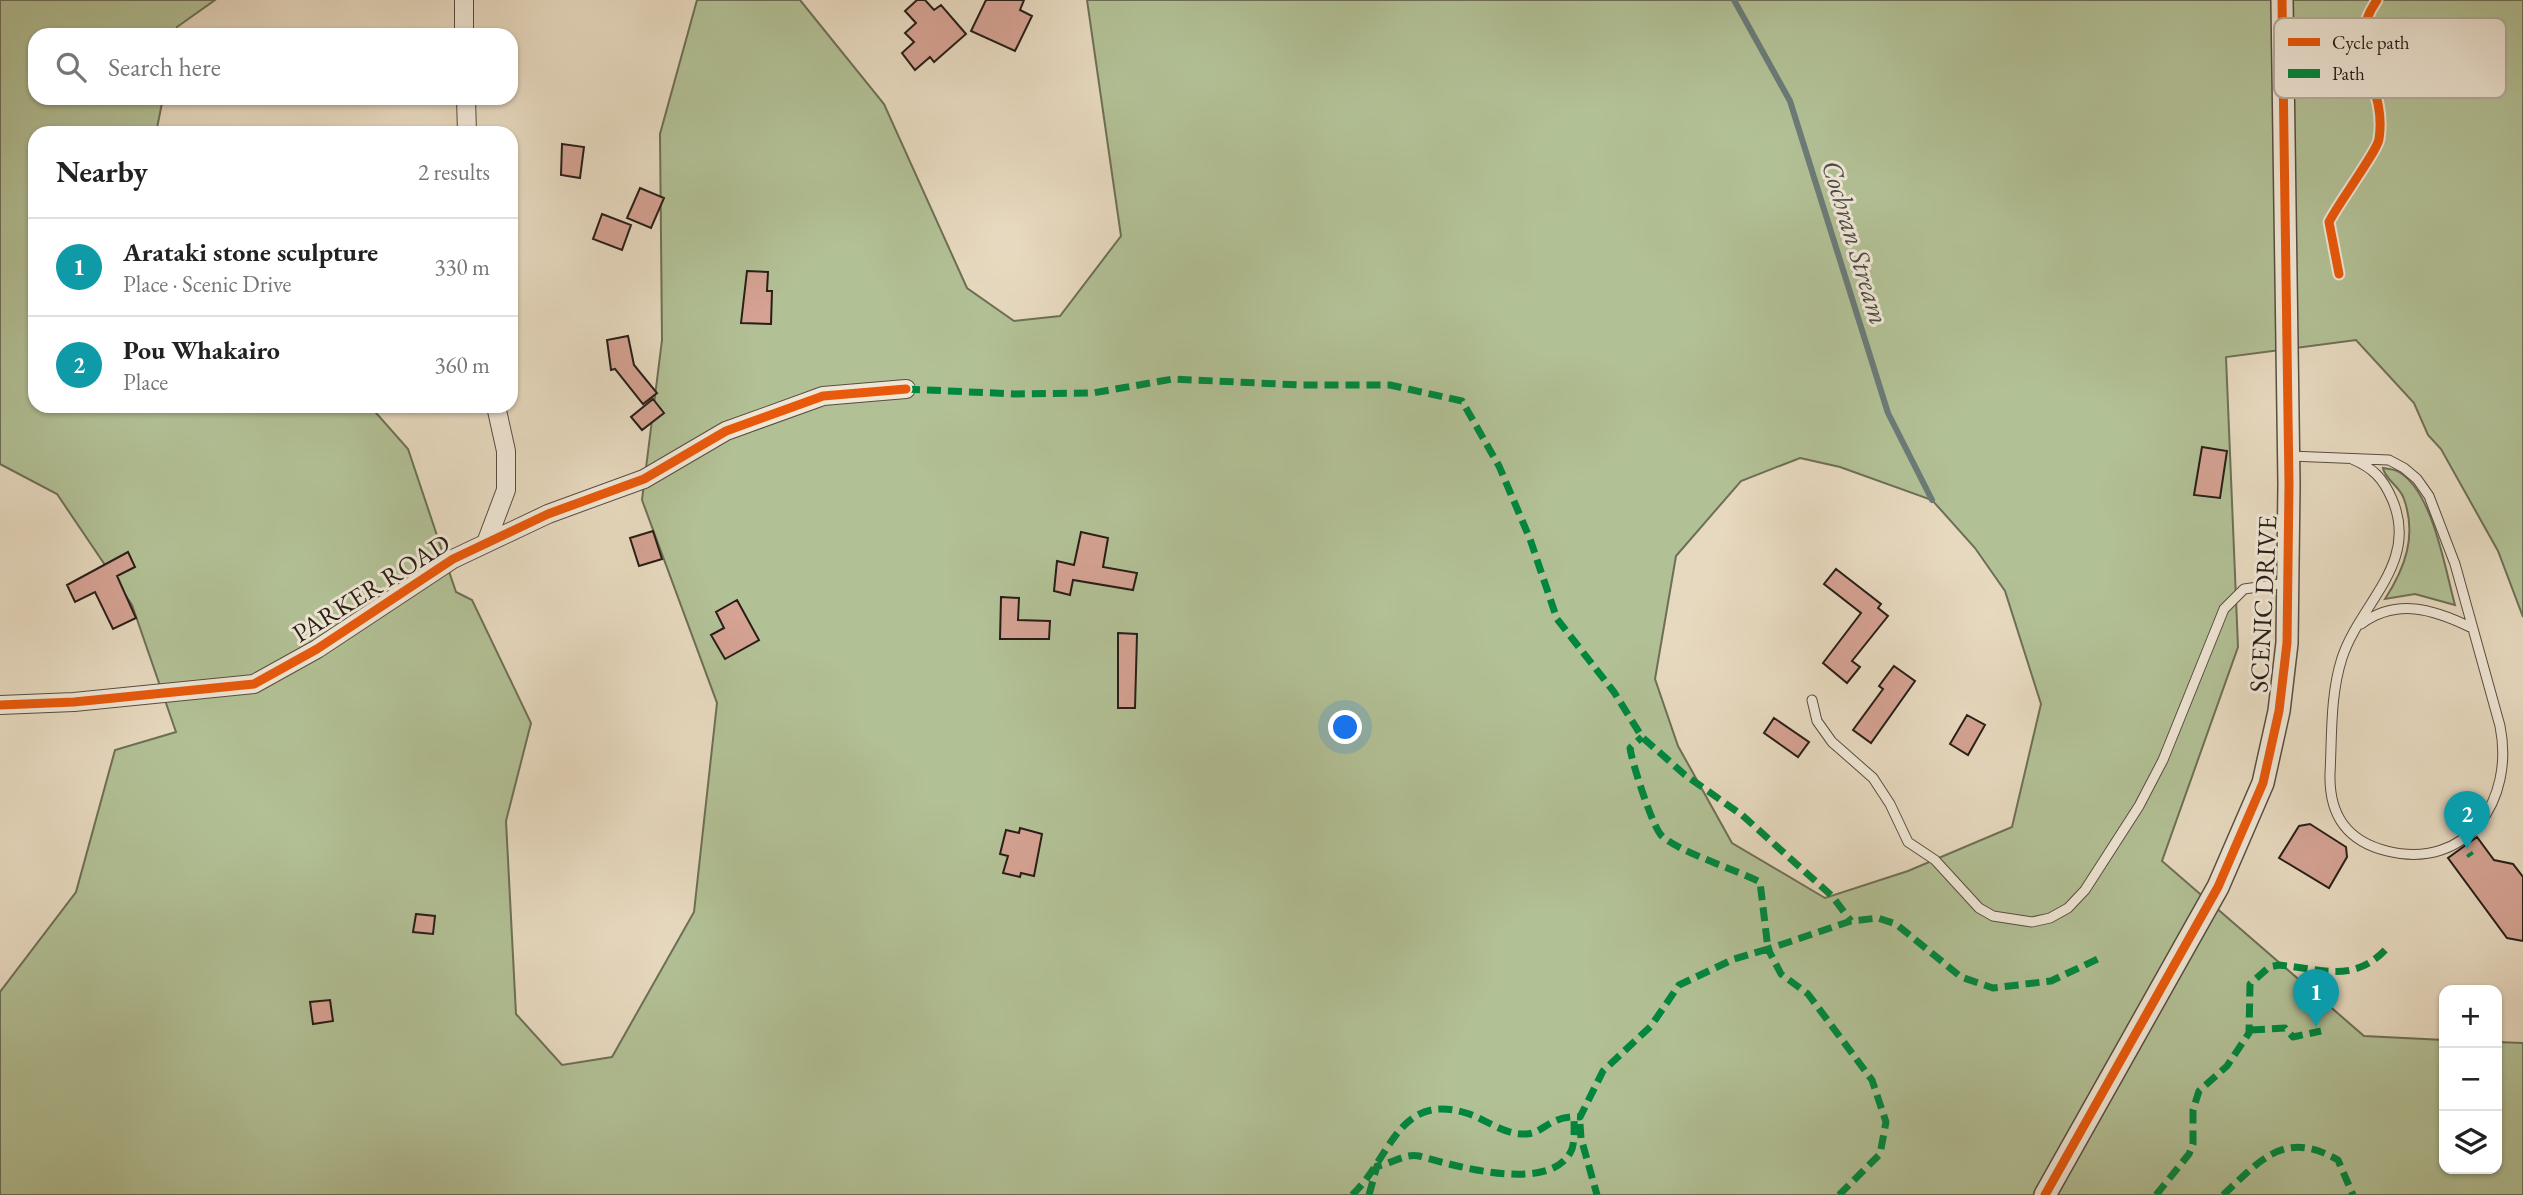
<!DOCTYPE html>
<meta charset="utf-8">
<style>
body{margin:0;font-family:"EB Garamond",serif;background:#f2f2f2;color:#222}
.controls{position:absolute;right:21px;bottom:21px;display:grid;overflow:hidden;border-radius:14px;box-shadow:0 2px 5px #0004}
.controls button{width:63px;height:63px;display:grid;place-items:center;padding:0;border:0;border-bottom:2px solid #e0e0e0;background:#fff;color:#222;font:35px sans-serif}
.you{position:absolute;left:1346px;top:728px;width:24px;height:24px;margin:-18px;border:5px solid #fff;border-radius:50%;background:#1a73e8;box-shadow:0 0 0 10px #1a73e833}
.badge{display:grid;place-items:center;width:46px;height:46px;border-radius:50%;background:#db2777;color:#fff;font-size:23px;font-weight:700}
.pin{position:absolute;translate:-50% -58px;filter:drop-shadow(0 2px 4px #0008)}
.pin::after{content:'';position:absolute;top:37px;width:24px;height:21px;background:inherit;clip-path:polygon(0 0,100% 0,50% 100%)}
.list{margin:0;padding:0;list-style:none}
h2{display:flex;justify-content:space-between;align-items:center;height:91px;margin:0;padding:0 28px;font-size:30px}
h2 small{font-size:23px;font-weight:400;color:#767676}
.list li{display:grid;grid-template-columns:46px 1fr auto;gap:21px;align-items:center;box-sizing:border-box;height:98px;padding:0 28px;border-top:2px solid #e0e0e0}
.list b{display:block;font-size:26px;white-space:nowrap}
.list p{margin:0;font-size:23px;white-space:nowrap;color:#767676}
.list em{font-size:23px;font-style:normal;color:#767676}
.icon{flex:none;width:38px;height:38px;fill:none;stroke:currentColor;stroke-width:2;stroke-linecap:round;stroke-linejoin:round}
.map{position:relative;flex:none;width:2523px;height:1195px;overflow:hidden}
.search{position:absolute;background:#fff;box-shadow:0 2px 5px #0004;left:28px;top:28px;width:490px;height:77px;display:flex;align-items:center;gap:18px;box-sizing:border-box;padding:0 24px;border-radius:21px;color:#767676;font-size:26px}
.panel{position:absolute;background:#fff;box-shadow:0 2px 5px #0004;left:28px;top:126px;width:490px;height:287px;border-radius:21px}
.map>svg:first-child{display:block}
</style>
<div class="map">
<svg width="2523" height="1195" viewBox="0 0 2523 1195">
<rect width="100%" height="100%" fill="#e7d9bf"/>
<filter id="stains"><feTurbulence type="fractalNoise" baseFrequency=".00286" numOctaves="4"/><feColorMatrix values="0 0 0 0 .2 0 0 0 0 .09 0 0 0 0 .02 0 0 0 .5 -.17"/></filter>
<radialGradient id="worn" r=".72"><stop offset=".6" stop-color="#630" stop-opacity="0"/><stop offset="1" stop-color="#630" stop-opacity=".3"/></radialGradient>
<!-- green -->
<path fill="#b2c095" stroke="#6d6f56" stroke-width="2" fill-rule="evenodd" d="M0,0h215l-38,27 -2,8h-140v63h128l-7,35h-121v273h335l38,43 48,143 16,8 59,123 -25,98 10,193 46,51 50,-8 82,-145 23,-209 -75,-203 20,-160 -2,-206 37,-134h103l84,104 83,184 47,33 46,-5 61,-80 -34,-236h1436v617l-25,-66 -57,-102 -13,-14 -14,-32 -58,-63 -130,17 12,290 -76,214 202,175 80,4v129h53v-127l26,1v152h-2523v-203l76,-100 39,-142 61,-18 -44,-127 -75,-111 -57,-30zM1800,458l40,9 92,33 43,48 30,43 36,113 -29,123 -104,44 -83,27 -93,-55 -54,-97 -23,-67 21,-123 65,-75z
M2383,468c4,1 12,1 16,4 34,20 46,97 56,133l-40,-11 -30,5c20,-31 32,-63 19,-100 -4,-13 -19,-19 -21,-31z"/>
<g fill="none" stroke-linecap="round" stroke-linejoin="round">
<!-- stream -->
<path stroke="#6b7b78" stroke-width="6" d="M1734,0l56,101 98,312 44,87"/>
</g>
<!-- building -->
<path fill="#d5a293" stroke="#281e17" stroke-width="2" d="M917,0h8l9,10 7,-5 25,29 -32,28 -4,-5 -15,13 -13,-17 12,-11 -9,-9 11,-10 -11,-12z
M986,0h38l-4,10 12,6 -17,35 -44,-20z
M562,144l22,3 -4,31 -19,-3z
M640,188l24,10 -13,30 -24,-10z
M602,214l29,11 -9,25 -29,-11z
M747,271l21,1 -1,19h5l-1,33 -30,-1z
M628,336l6,29 23,28 -14,11 -28,-35 -4,1 -4,-30z
M653,399l11,14 -22,17 -11,-13z
M2202,447l25,4 -7,47 -26,-3z
M653,531l9,28 -23,7 -9,-28z
M1081,532l27,6 -5,29 34,6 -4,17 -60,-10 -3,15 -16,-4 3,-30 17,4z
M128,552l7,15 -18,9 19,42 -23,11 -18,-37 -20,10 -8,-17z
M1836,569l45,35 -3,4 10,8 -36,45 8,6 -13,16 -24,-20 38,-50 -37,-29z
M1001,597l18,1 -1,22 32,1 -1,18h-49z
M737,600l22,40 -34,19 -14,-24 13,-7 -8,-16z
M1118,633l19,1 -2,74h-17z
M1894,666l21,15 -44,62 -18,-13 30,-41 -4,-3z
M1967,715l18,10 -17,30 -18,-11z
M1774,718l35,24 -11,15 -34,-24z
M2310,824l36,23 1,10 -18,31 -50,-30 20,-32z
M1020,828l22,6 -8,42 -13,-3 -1,4 -17,-4 5,-17 -8,-2 6,-24 13,3z
M2477,837l17,23 19,4 10,13v64l-16,-3 -59,-80z
M416,914l19,2 -2,18 -20,-2z
M330,1000l3,21 -20,3 -3,-22z"/>
<g fill="none" stroke-linecap="round" stroke-linejoin="round">
<defs>
<path id="service" d="M2290,456l99,4 15,8 13,11 12,17 26,68 45,162c15,74 -33,145 -113,125 -40,-10 -58,-36 -57,-77 2,-37 0,-79 12,-116 18,-55 78,-95 50,-159 -9,-21 -19,-31 -40,-40
M2361,624c36,-26 72,-15 109,3
M1812,700l5,21 15,21 41,36 17,26 18,38 27,18 44,48 14,8 39,6 18,-4 18,-10 17,-18 54,-84 24,-46 61,-151 20,-20 43,-6"/>
<path id="minor" d="M464,0v35
M466,98l1,35
M486,543l20,-53v-39l-10,-45
M0,705l74,-3 180,-18 63,-35 136,-90 95,-45 96,-35 82,-48 97,-35 83,-7"/>
<path id="tertiary" d="M2045,1195l173,-308 45,-104 16,-72 8,-68 2,-159 -7,-484"/>
</defs>
<!-- service casing -->
<use href="#service" stroke="#584d41" stroke-width="11"/>
<!-- minor casing -->
<use href="#minor" stroke="#584d41" stroke-width="20"/>
<!-- tertiary casing -->
<use href="#tertiary" stroke="#584d41" stroke-width="24"/>
<!-- service -->
<use href="#service" stroke="#efe6d5" stroke-width="9"/>
<!-- minor -->
<use href="#minor" stroke="#efe6d5" stroke-width="18"/>
<!-- tertiary -->
<use href="#tertiary" stroke="#efe6d5" stroke-width="21"/>
<!-- quiet -->
<path stroke="#00873e" stroke-width="7" stroke-dasharray="14 7" stroke-linecap="butt" d="M906,389l109,5 78,-1 80,-14 127,6h90l72,16 37,65 31,73 27,80 57,73 28,45 43,38 57,40 90,81 19,25
M2469,853l2,3
M2251,1030l34,-2 8,9 28,-6
M1580,1124l1,14 16,57
M1352,1195c39,-36 45,-103 114,-82 20,6 37,22 60,21 19,-1 23,-19 54,-17l23,-46 48,-45 28,-41 55,-26 34,-10 -8,-67c-23,-12 -84,-31 -99,-47 -9,-10 -29,-72 -31,-87l12,-11
M1369,1195l8,-29c14,-2 28,-13 42,-10 37,10 134,39 153,-7 3,-10 2,-22 2,-33
M1839,1195l41,-41 6,-32 -14,-42 -64,-86 -27,-20 -13,-25 83,-28 27,-3 18,6 65,53 32,11 58,-7 51,-24
M2156,1195l33,-41 4,-10v-34l6,-19 28,-25 22,-33 1,-49 19,-17 10,-2c43,4 75,19 108,-17
M2223,1195c38,-35 61,-66 115,-35l15,35"/>
<defs>
<path id="cycleway" d="M2339,274l-10,-52c8,-17 49,-72 50,-83 9,-59 -40,-84 -2,-139
M0,705l74,-3 180,-18 63,-35 136,-90 95,-45 96,-35 82,-48 97,-35 83,-7
M2045,1195l173,-308 45,-104 16,-72 8,-68 2,-159 -7,-484"/>
</defs>
<!-- cycleway casing -->
<use href="#cycleway" stroke="#efe6d5" stroke-width="13"/>
<!-- cycleway -->
<use href="#cycleway" stroke="#e8590c" stroke-width="9"/>
</g>
<g text-anchor="middle" dominant-baseline="central" stroke-width="6" stroke-linejoin="round" paint-order="stroke">
<!-- street labels -->
<g font-size="26" fill="#281e17" stroke="#efe6d5">
<text transform="translate(371 588) rotate(-32)">PARKER ROAD</text>
<text transform="translate(2263 604) rotate(-87)">SCENIC DRIVE</text>
</g>
<!-- water labels -->
<g font-size="28" font-style="italic" fill="#4a4c47" stroke="#efe6d5">
<text transform="translate(1856 242) rotate(73)">Cochran Stream</text>
</g>
</g>
<!-- legend -->
<rect x="2274" y="18" width="232" height="80" rx="10" fill="#efe6d5" stroke="#b3aa9c" stroke-width="2"/>
<rect x="2288" y="38" width="32" height="8" fill="#e8590c"/>
<rect x="2288" y="69" width="32" height="9" fill="#00873e"/>
<g font-size="19" fill="#281e17">
<text x="2332" y="49">Cycle path</text>
<text x="2332" y="80">Path</text>
</g>
<rect width="100%" height="100%" filter="url(#stains)"/>
<rect width="100%" height="100%" fill="url(#worn)"/>
</svg>
<div class="controls">
<button>+</button>
<button>−</button>
<button><svg class="icon" aria-label="layers" viewBox="0 0 24 24"><path d="M12 4l9 5-9 5-9-5zM3 14l9 5 9-5"/></svg></button>
</div>
<div class="you"></div>
<div class="pin badge" style="left:2316px;top:1027px;background:#0f9aa8">1</div>
<div class="pin badge" style="left:2467px;top:849px;background:#0f9aa8">2</div>
<div class="search"><svg class="icon" aria-label="search" viewBox="0 0 24 24"><circle cx="10" cy="10" r="6"/><path d="M15 15l6 6"/></svg>Search here</div>
<section class="panel">
<h2>Nearby<small>2 results</small></h2>
<ul class="list">
<li><span class="badge" style="background:#0f9aa8">1</span><div><b>Arataki stone sculpture</b><p>Place · Scenic Drive</p></div><em>330 m</em></li>
<li><span class="badge" style="background:#0f9aa8">2</span><div><b>Pou Whakairo</b><p>Place</p></div><em>360 m</em></li>
</ul>
</section>
</div>
